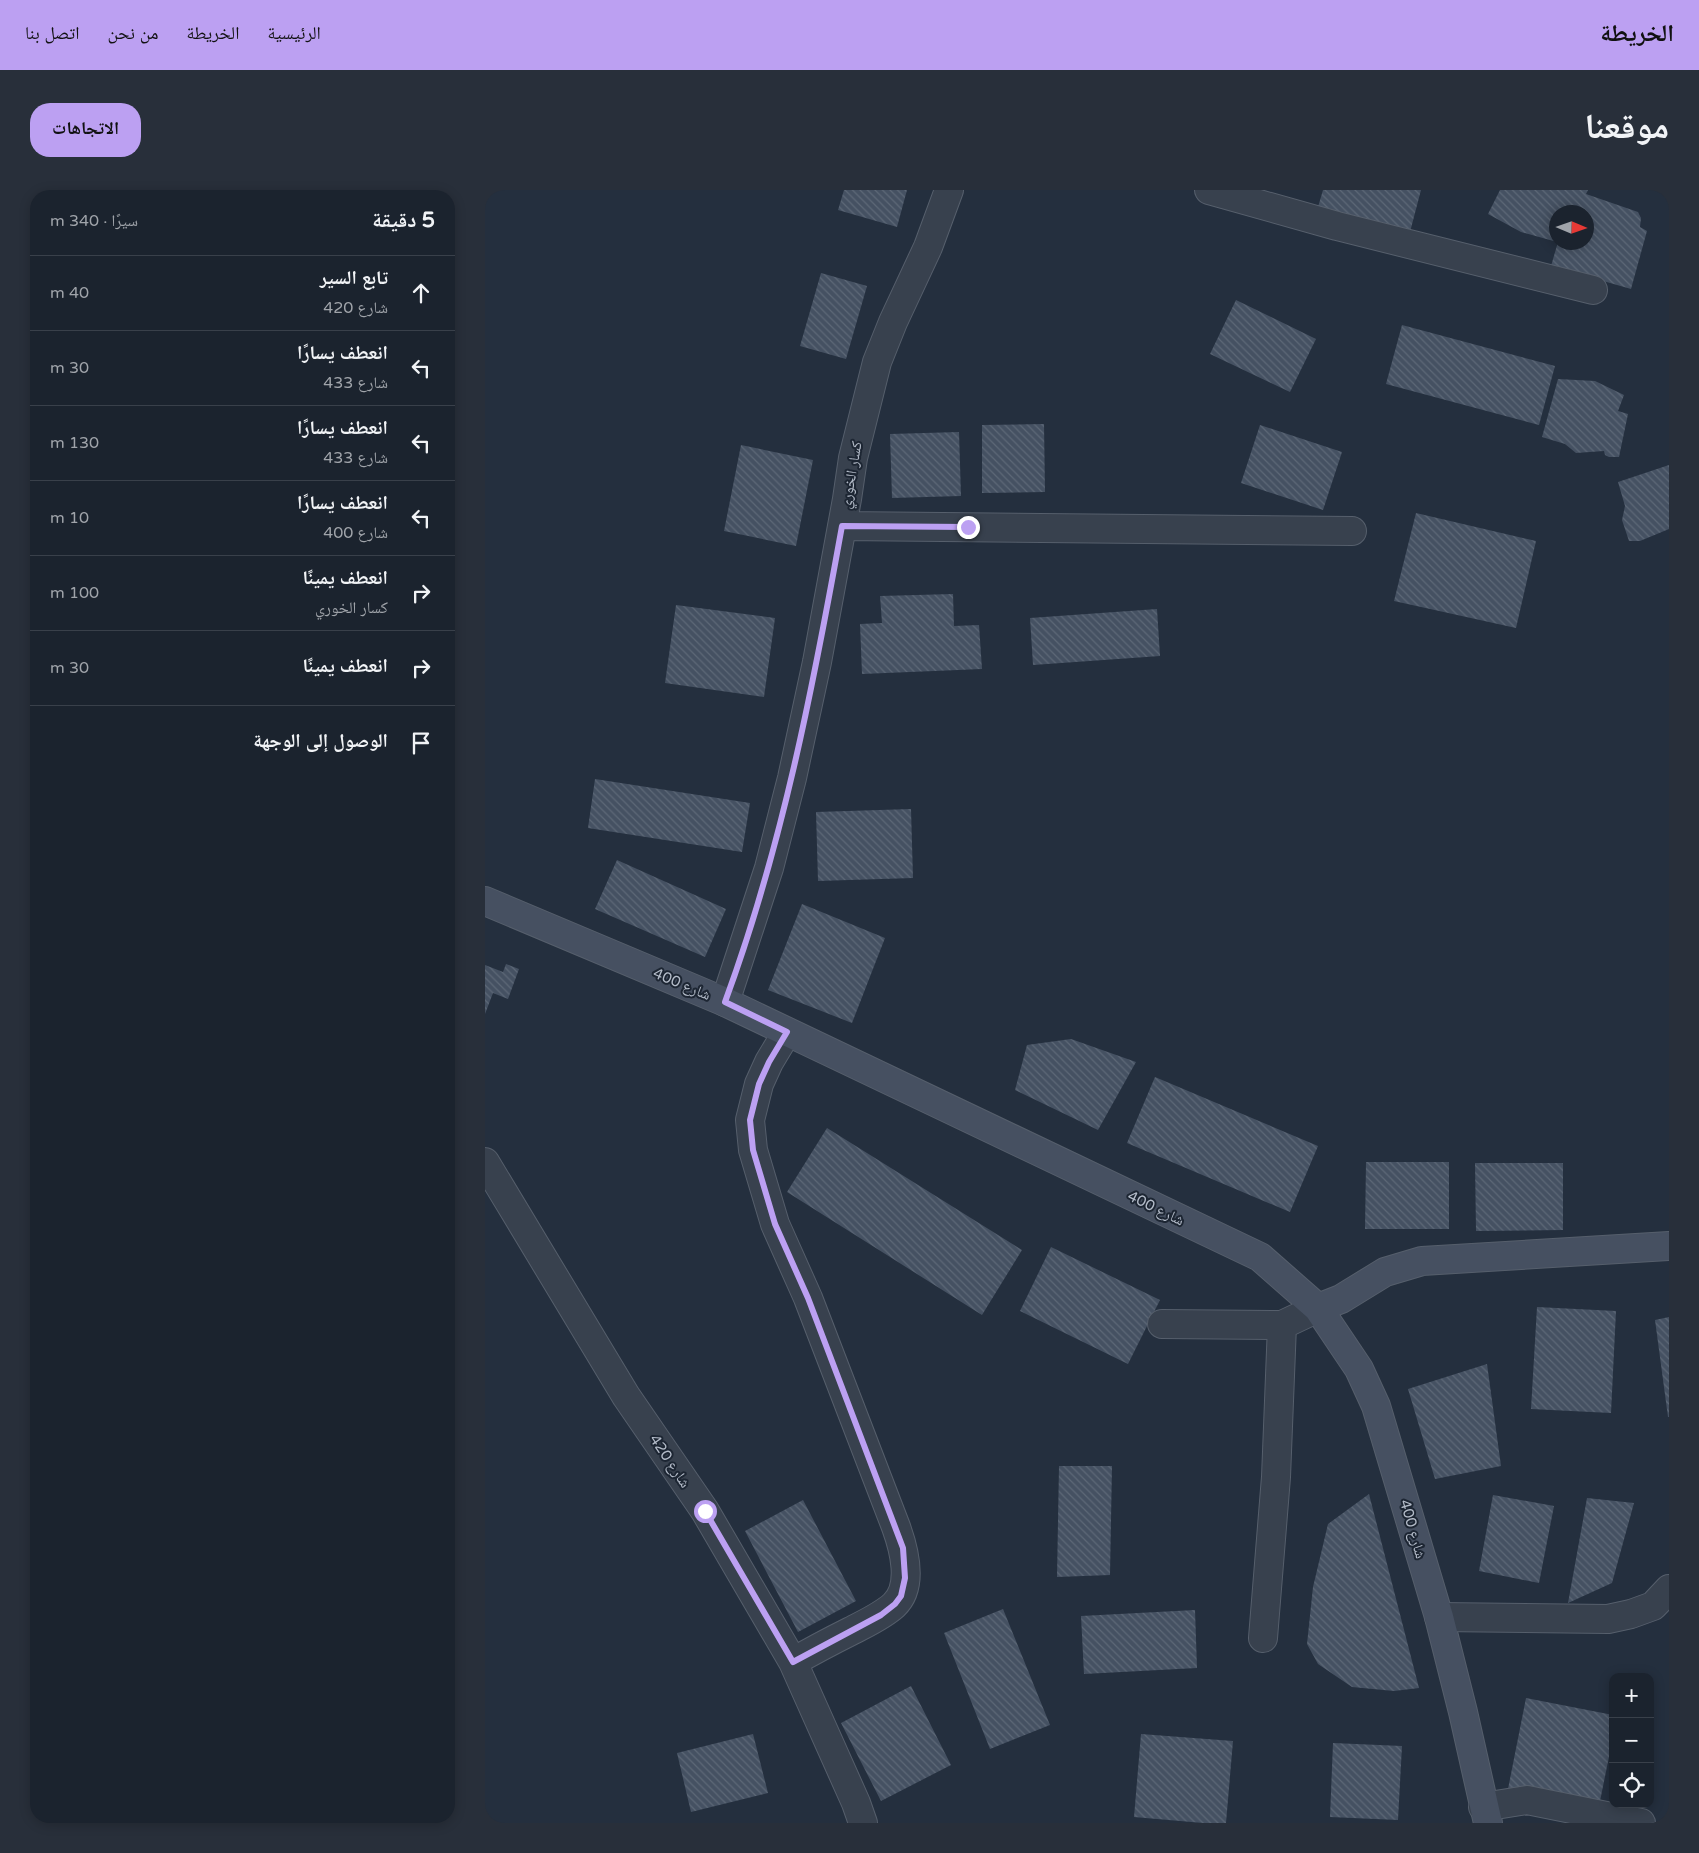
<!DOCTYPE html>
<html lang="ar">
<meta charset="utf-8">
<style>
body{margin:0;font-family:"Varela Round","Noto Naskh Arabic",sans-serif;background:#282f3a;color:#f1f3f6;direction:rtl}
.controls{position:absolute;right:15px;bottom:15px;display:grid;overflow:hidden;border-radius:10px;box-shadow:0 2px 12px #0003}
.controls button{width:45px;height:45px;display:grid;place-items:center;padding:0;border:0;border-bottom:1px solid #39404a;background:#1b232e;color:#f1f3f6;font:25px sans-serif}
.compass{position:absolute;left:1064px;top:15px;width:45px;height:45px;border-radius:50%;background:#1b232e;box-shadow:0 2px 12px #0003;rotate:92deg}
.stop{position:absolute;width:15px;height:15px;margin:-11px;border:4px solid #bca0f2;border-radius:50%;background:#fff}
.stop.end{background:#bca0f2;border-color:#fff;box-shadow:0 1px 5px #0008}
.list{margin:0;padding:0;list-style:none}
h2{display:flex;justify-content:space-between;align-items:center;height:65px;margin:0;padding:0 20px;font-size:21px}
h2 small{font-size:16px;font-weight:400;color:#a0a4aa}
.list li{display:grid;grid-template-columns:32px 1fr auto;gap:15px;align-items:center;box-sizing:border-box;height:75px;padding:0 20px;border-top:1px solid #39404a}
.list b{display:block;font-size:19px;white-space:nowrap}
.list p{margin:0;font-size:16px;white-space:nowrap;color:#a0a4aa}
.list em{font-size:16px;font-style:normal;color:#a0a4aa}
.icon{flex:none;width:28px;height:28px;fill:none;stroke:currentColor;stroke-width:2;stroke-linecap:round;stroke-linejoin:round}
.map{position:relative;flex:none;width:1184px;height:1633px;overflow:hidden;direction:ltr;border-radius:20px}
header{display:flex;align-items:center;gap:30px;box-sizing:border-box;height:70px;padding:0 25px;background:#bca0f2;color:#111}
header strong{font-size:24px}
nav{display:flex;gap:28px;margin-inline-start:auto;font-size:18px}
.intro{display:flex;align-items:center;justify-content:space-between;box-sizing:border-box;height:120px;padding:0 30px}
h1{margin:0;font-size:35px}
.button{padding:12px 22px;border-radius:20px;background:#bca0f2;color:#111;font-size:18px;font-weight:700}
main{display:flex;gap:30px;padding:0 30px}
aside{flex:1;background:#1b232e;border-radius:20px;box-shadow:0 2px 12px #0003}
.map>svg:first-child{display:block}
</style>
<header>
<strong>الخريطة</strong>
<nav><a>الرئيسية</a><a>الخريطة</a><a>من نحن</a><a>اتصل بنا</a></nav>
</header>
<div class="intro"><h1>موقعنا</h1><a class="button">الاتجاهات</a></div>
<main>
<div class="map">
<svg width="1184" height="1633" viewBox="0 0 1184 1633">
<defs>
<pattern id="building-back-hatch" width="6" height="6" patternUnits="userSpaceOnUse" patternTransform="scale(1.25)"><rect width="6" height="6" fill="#455162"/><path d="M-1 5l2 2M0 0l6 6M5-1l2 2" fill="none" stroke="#5d6877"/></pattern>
</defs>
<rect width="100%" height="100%" fill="#242f3e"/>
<!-- building -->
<path fill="url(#building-back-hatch)" d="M359,0h63l-10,37 -59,-17z
M838,0h98l-11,42 -92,-25z
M1015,0h88l-2,4 52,18 3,6 -1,9 7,4 -16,58 -80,-23 7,-24h29v-30h-30v30l-36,-10 -33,-18z
M336,83l46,13 -21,73 -46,-13z
M751,110l80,39 -26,53 -80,-38z
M917,135l153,41 -16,59 -153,-41z
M1073,189l37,2 29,14 -6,16 10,3 -9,43h-10l-4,-2 -1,-4 -28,2 -11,-9 -23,-7z
M559,234l1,68 -63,1v-68z
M775,235l82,27 -19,58 -82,-27z
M474,242l2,64 -69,2 -2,-64z
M256,255l72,15 -17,86 -72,-15z
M1184,275v64l-29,12h-11l-7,-21 3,-14 -7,-24z
M931,323l120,28 -20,87 -122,-27z
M468,404l1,32 25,-1 3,44 -120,5 -2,-50 22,-1 -2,-27z
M191,415l99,13 -11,79 -99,-14z
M672,419l3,47 -127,9 -3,-47z
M110,589l155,24 -8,49 -154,-24z
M426,619l2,69 -95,3 -2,-69z
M132,670l109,49 -21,48 -110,-48z
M317,714l83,34 -33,85 -84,-33z
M21,774l13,5 -11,30 -15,-6 -8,21v-49l18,7z
M586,849l65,23 -38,68 -83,-40 12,-45z
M670,887l163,69 -28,66 -163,-69z
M342,938l195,122 -40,65 -195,-123z
M881,972h83v67h-84z
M990,973h88v67l-87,1z
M566,1057l109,53 -32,64 -108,-53z
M1052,1117l79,4 -5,102 -80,-4z
M1184,1127v100h-1l-13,-97z
M1002,1174l14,102 -66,13 -27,-90z
M574,1276h53l-2,109 -53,2z
M884,1304l50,194 -25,3 -42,-4 -34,-23 -11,-20 6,-57 15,-63z
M1008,1305l61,11 -15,77 -60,-12z
M1102,1308l47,5 -22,80 -44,20z
M318,1310l53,101 -58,31 -53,-101z
M518,1419l47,116 -60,24 -46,-116z
M710,1420l2,58 -113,6 -3,-58z
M426,1496l40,79 -70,36 -40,-78z
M1041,1508l87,17v22l-14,69 -91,-17z
M268,1544l15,59 -77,19 -14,-59z
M656,1544l92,7 -7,82h-23l-69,-6z
M848,1553l69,3 -4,74 -68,-3z"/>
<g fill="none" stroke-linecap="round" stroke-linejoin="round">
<defs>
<path id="minor" d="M724,0l128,36 256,64
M357,336l510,5
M240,812l44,-134 23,-90 25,-116 30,-163 6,-41 24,-96 16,-40 35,-75 21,-57
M302,842l-18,30 -10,22 -9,36 3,30 22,74 33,74 88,229c8,22 18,59 -2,78 -12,11 -28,18 -43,26 -20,10 -39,20 -58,31
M0,972l141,234 79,115 88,151 63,141 7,20
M677,1134l120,1
M954,1427l169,2 23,-5 22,-8 16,-17
M778,1448l13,-161 6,-152 36,-17
M998,1617l44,-7 114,23"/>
<path id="secondary" d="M0,711l240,101 535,255 58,51 41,61 17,37 63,211 24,95 25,111
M833,1118l23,-9 44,-27 37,-11 247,-15"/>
</defs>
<!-- minor casing -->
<use href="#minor" stroke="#565f6c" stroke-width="30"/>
<!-- secondary casing -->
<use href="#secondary" stroke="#565f6c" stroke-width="30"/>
<!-- minor -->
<use href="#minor" stroke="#38414e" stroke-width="28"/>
<!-- secondary -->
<use href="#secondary" stroke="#465061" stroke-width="28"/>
</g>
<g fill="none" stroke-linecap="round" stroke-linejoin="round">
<!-- route -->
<path stroke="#bca0f2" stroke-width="6" d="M220,1321l88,151 88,-47 14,-11 6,-8 4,-18 -2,-30 -95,-250 -33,-74 -22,-74 -3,-30 9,-36 10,-22 18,-30 -62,-30c57,-154 88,-315 117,-476l126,1"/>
</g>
<g text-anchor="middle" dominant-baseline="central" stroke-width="4" stroke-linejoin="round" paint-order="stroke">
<!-- street labels -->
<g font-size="15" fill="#b4bcc9" stroke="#1d2633">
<text transform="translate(366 285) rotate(-80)">كسار الخوري</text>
<text transform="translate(197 794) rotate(23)">شارع 400</text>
<text transform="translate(671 1018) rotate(26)">شارع 400</text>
<text transform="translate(185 1271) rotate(56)">شارع 420</text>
<text transform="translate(928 1339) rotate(74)">شارع 400</text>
</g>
</g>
</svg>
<div class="controls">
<button>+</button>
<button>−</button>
<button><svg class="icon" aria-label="locate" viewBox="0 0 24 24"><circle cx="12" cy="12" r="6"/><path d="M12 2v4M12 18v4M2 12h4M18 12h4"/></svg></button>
</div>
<svg class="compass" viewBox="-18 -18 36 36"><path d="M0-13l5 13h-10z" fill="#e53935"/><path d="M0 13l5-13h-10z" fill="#a0a4aa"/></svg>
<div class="stop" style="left:220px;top:1321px"></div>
<div class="stop end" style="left:483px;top:337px"></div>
</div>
<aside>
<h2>5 دقيقة<small>سيرًا · 340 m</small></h2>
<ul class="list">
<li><svg class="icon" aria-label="ahead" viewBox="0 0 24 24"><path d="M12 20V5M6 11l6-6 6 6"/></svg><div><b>تابع السير</b><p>شارع 420</p></div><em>40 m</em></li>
<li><svg class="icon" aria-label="left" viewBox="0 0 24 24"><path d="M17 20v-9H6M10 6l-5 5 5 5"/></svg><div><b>انعطف يسارًا</b><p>شارع 433</p></div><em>30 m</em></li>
<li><svg class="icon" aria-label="left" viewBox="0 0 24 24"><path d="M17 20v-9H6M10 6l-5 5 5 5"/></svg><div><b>انعطف يسارًا</b><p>شارع 433</p></div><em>130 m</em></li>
<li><svg class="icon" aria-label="left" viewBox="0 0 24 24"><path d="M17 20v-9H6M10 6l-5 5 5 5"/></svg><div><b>انعطف يسارًا</b><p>شارع 400</p></div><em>10 m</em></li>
<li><svg class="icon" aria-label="right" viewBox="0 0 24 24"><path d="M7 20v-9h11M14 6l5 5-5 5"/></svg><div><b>انعطف يمينًا</b><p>كسار الخوري</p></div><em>100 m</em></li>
<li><svg class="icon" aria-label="right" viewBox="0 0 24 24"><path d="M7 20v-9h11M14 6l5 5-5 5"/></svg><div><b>انعطف يمينًا</b></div><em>30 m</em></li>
<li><svg class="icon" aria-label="arrive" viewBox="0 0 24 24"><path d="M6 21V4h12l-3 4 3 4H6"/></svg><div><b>الوصول إلى الوجهة</b></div></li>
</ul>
</aside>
</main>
